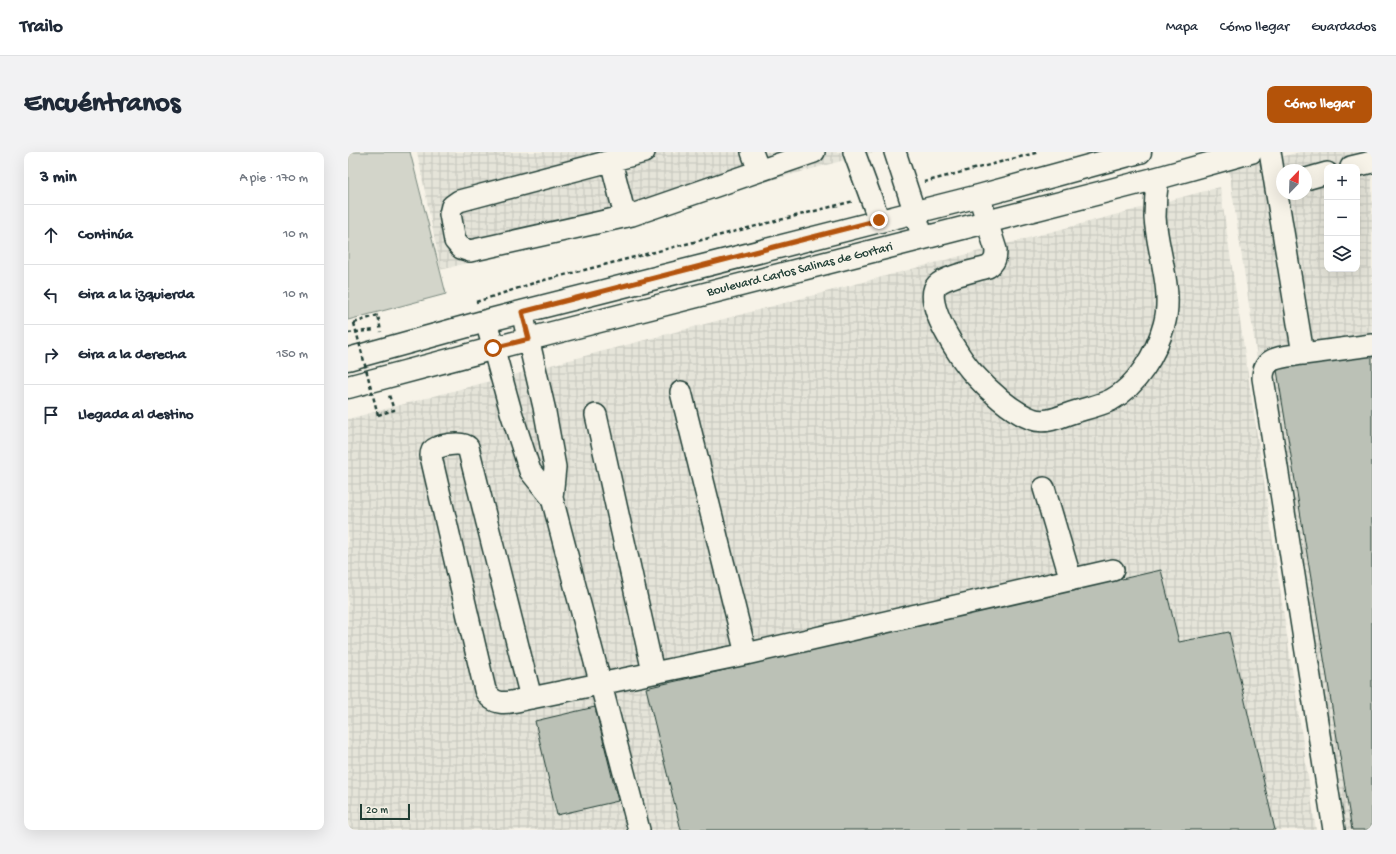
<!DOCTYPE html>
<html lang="es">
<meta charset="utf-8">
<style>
body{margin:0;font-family:"Gochi Hand",sans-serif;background:#f2f2f3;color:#1f2937}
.controls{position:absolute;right:12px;top:12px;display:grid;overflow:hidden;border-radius:8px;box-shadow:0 4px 16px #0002}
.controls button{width:36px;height:36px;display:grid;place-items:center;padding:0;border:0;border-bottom:1px solid #e0e1e3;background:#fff;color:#1f2937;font:20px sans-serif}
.compass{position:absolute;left:928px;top:12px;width:36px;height:36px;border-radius:50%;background:#fff;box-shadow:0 4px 16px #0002;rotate:23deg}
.scale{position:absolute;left:12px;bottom:10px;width:50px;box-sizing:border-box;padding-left:4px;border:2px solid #1f3d34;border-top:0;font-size:11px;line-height:14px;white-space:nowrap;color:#1f3d34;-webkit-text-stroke:3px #f7f3e8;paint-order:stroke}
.stop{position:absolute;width:12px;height:12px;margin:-9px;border:3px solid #b45309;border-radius:50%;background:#fff}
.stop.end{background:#b45309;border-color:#fff;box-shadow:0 1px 4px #0008}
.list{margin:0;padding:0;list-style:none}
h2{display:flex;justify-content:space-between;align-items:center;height:52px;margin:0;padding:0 16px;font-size:17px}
h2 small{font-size:13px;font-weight:400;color:#747a83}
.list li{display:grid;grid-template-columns:26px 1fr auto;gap:12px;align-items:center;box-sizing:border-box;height:60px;padding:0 16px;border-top:1px solid #e0e1e3}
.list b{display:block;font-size:15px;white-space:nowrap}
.list em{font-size:13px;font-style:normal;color:#747a83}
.icon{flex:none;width:22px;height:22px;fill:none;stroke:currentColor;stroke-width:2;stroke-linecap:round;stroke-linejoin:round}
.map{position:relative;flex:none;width:1024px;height:678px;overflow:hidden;border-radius:8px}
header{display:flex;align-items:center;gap:24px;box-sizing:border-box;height:56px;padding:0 20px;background:#fff;border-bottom:1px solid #e0e1e3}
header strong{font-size:19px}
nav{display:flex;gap:22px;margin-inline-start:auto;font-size:14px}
.intro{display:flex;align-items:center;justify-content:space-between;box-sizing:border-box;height:96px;padding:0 24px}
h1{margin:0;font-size:28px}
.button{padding:10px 18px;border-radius:8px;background:#b45309;color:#fff;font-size:14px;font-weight:700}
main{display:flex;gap:24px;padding:0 24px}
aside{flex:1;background:#fff;border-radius:8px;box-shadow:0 4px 16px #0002}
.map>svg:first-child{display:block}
</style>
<header>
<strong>Trailo</strong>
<nav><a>Mapa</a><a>Cómo llegar</a><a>Guardados</a></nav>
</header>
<div class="intro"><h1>Encuéntranos</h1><a class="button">Cómo llegar</a></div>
<main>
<aside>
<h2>3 min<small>A pie · 170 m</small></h2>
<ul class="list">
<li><svg class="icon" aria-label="ahead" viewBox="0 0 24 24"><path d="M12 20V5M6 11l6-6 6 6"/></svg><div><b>Continúa</b></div><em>10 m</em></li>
<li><svg class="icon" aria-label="left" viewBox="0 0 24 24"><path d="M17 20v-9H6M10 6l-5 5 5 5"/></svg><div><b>Gira a la izquierda</b></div><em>10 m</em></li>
<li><svg class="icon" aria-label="right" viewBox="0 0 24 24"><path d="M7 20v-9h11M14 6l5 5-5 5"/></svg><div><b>Gira a la derecha</b></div><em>150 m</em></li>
<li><svg class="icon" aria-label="arrive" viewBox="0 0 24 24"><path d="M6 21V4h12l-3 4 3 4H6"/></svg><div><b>Llegada al destino</b></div></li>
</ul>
</aside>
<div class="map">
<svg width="1024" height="678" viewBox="0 0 1024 678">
<defs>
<pattern id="industrial-grid" width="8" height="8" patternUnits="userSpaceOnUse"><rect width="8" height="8" fill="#e5e4d9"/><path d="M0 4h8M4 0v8" fill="none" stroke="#c4c4bb"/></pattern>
</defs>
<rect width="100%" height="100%" fill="#f7f3e8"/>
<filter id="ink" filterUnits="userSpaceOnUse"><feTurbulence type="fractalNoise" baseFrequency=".025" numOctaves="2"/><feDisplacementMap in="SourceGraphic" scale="8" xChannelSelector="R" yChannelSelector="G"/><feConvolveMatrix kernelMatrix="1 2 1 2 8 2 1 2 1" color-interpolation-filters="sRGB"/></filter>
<g filter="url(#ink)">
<!-- industrial -->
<path fill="url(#industrial-grid)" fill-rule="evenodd" d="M69,0h457l-433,118z
M952,0h72v678h-44l-99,-659zM979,15h30v102h-30zM934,18h24v24h-24z
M872,35l96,643h-968v-411z"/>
<!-- green -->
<path fill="#d3d5ca" stroke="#79897f" d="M0,0h62l36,142 -98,26z"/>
<!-- building -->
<path fill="#bbc1b6" stroke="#1f3d34" d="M1024,198v480h-20l-76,-466z
M813,418l18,72 50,-10 46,198h-594l-35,-142z
M247,555l23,94 -61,14 -22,-94z"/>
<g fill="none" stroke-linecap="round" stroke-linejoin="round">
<defs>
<path id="minor" d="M296,0l-185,49 -7,5 -2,8 5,27 6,7 9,3 162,-36 182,-63
M404,0l7,19
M506,0l25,68
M547,0l28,86
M922,0l33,202 69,-9
M263,9l14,55
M1003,15l21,-5
M958,27l21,-6
M631,44l17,54c0,8 -1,12 -8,17 -13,4 -42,9 -51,18 -16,16 24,75 36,88 14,16 39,39 59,46 13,5 27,-2 39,-6 12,-4 28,-7 40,-13 26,-14 45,-46 53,-75 10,-35 -7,-73 -9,-108 0,-13 1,-26 3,-39
M174,160l22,95 11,60 -3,31 87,332
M138,169l25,91 19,59 22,27
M955,202c-18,3 -40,1 -40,24l71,452
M333,240l65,262
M248,263l57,257
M696,336l27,92
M183,546l-63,-251c-6,-6 -31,-2 -36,4 -2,4 -1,7 0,10l53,229c10,20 28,11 46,8l215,-44 367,-84"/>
<path id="major" d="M0,207l138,-38 493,-125 161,-44
M0,235l181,-48 629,-161 93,-26"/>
</defs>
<!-- minor casing -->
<use href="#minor" stroke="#1f3d34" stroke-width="24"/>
<!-- major casing -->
<use href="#major" stroke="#1f3d34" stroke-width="25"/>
<!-- path -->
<path stroke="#1f3d34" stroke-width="2.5" stroke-dasharray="4 3" stroke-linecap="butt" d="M576,30l115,-30
M128,150l61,-20 317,-81
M6,171l24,-8 3,17
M0,181l27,-3
M30,263l16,-5 -5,-15"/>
<!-- minor -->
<use href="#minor" stroke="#f7f3e8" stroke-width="21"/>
<!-- major -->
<use href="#major" stroke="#f7f3e8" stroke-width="22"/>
<!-- path-bridge -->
<path stroke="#1f3d34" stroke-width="2.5" stroke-dasharray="4 3" stroke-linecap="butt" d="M6,171l24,92"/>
</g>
</g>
<g fill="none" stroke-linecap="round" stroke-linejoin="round" filter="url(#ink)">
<!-- route -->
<path stroke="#b45309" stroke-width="5" d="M145,196l36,-9 -7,-27 357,-92"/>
</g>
<g text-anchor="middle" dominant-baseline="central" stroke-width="3" stroke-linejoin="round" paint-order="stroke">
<!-- street labels -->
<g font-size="13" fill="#1f3d34" stroke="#f7f3e8">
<text transform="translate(452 118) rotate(-14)">Boulevard Carlos Salinas de Gortari</text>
</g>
</g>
</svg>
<div class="controls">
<button>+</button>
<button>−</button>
<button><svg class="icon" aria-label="layers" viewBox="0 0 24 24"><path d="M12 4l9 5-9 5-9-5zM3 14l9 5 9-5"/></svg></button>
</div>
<svg class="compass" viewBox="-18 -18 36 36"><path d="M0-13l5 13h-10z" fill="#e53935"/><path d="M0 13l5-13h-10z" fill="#747a83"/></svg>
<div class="scale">20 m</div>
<div class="stop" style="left:145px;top:196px"></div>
<div class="stop end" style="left:531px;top:68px"></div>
</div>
</main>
